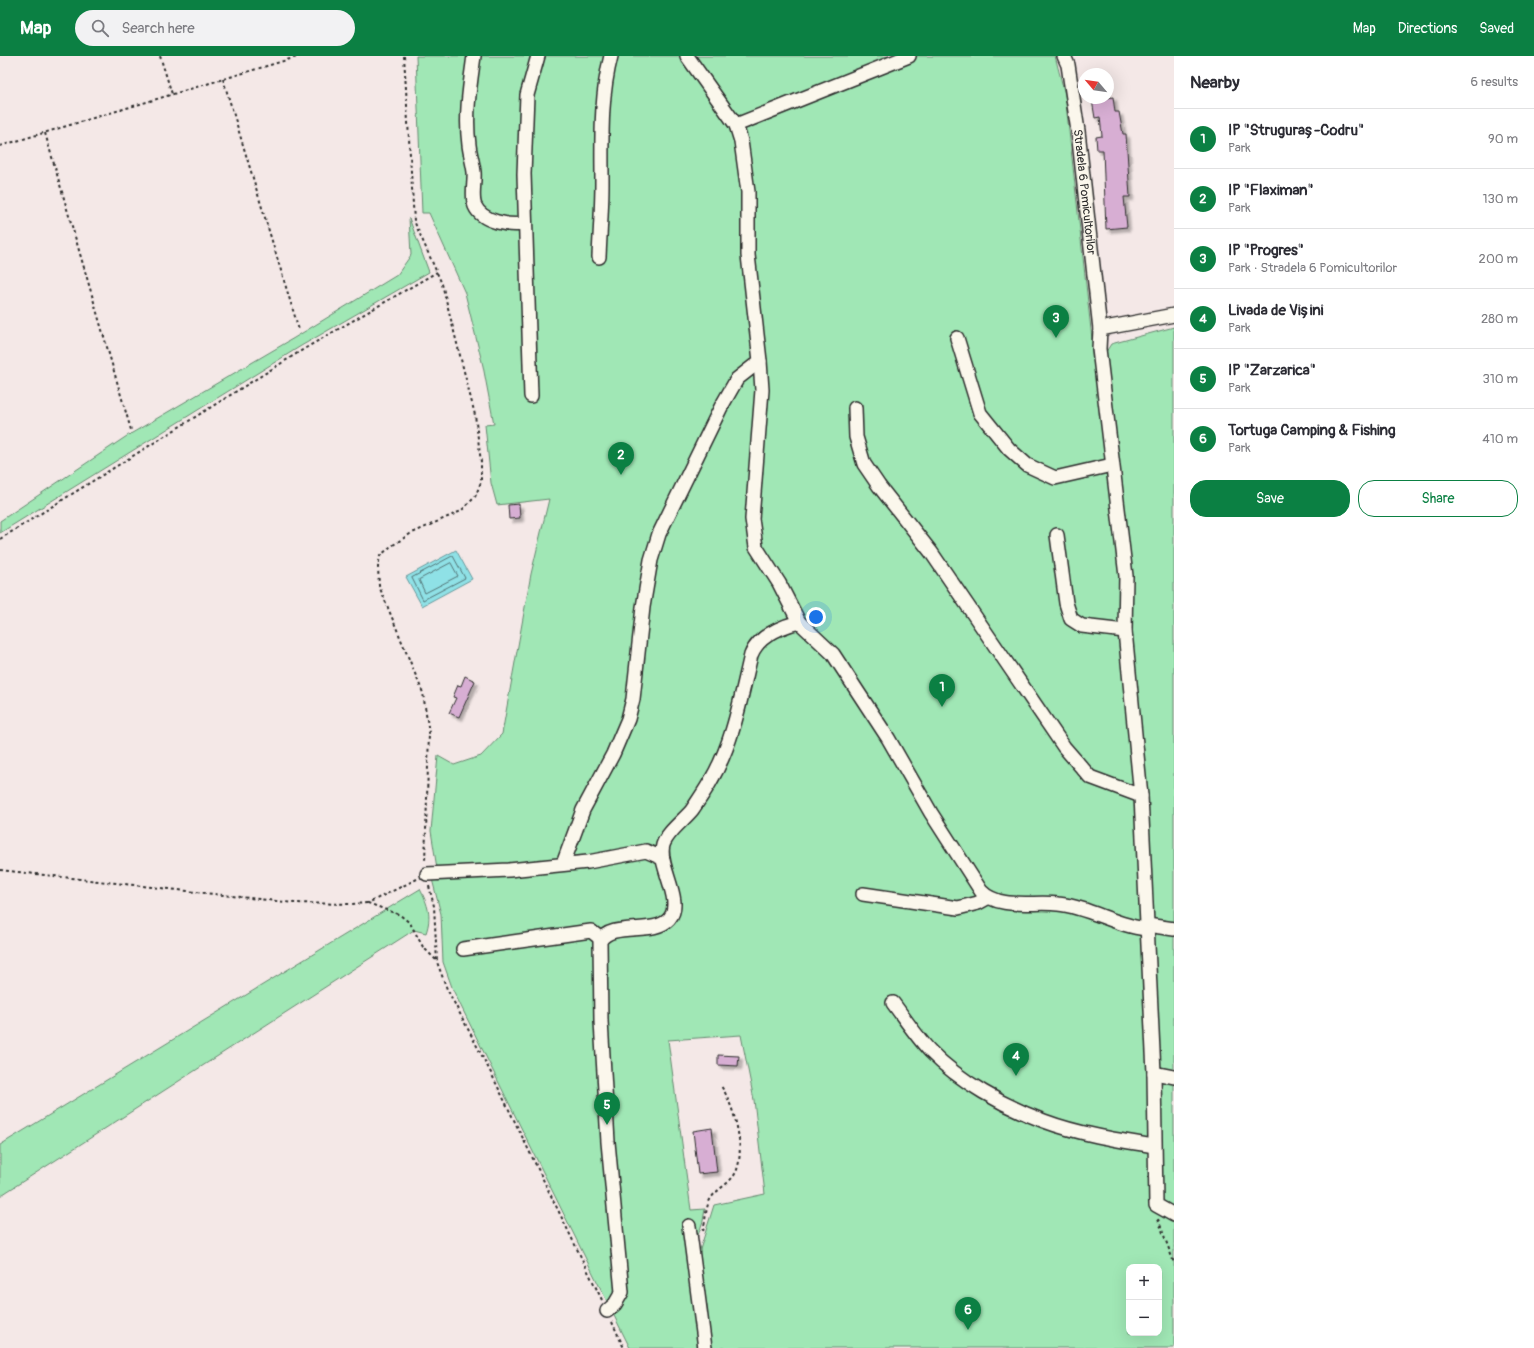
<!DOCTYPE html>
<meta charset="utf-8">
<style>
body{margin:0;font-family:Pangolin,sans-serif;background:#f2f2f3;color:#2b2b33}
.controls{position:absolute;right:12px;bottom:12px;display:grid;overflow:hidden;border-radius:8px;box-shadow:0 4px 16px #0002}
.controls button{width:36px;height:36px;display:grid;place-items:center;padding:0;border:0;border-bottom:1px solid #e1e1e2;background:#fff;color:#2b2b33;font:20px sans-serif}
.compass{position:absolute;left:1078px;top:12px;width:36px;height:36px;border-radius:50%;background:#fff;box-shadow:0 4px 16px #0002;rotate:299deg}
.you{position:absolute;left:816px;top:561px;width:14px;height:14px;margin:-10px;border:3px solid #fff;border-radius:50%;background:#1a73e8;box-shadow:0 0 0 6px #1a73e833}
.badge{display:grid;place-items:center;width:26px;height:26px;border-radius:50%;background:#0b8043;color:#fff;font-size:13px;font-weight:700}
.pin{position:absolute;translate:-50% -33px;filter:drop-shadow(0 1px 2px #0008)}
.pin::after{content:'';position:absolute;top:21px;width:14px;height:12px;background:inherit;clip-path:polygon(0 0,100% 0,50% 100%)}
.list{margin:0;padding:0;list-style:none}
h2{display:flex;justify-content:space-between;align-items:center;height:52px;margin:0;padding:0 16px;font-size:17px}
h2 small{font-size:13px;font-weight:400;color:#7c7c81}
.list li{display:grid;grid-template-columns:26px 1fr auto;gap:12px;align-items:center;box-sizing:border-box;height:60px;padding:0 16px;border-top:1px solid #e1e1e2}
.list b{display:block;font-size:15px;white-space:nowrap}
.list p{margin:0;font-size:13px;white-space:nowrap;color:#7c7c81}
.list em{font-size:13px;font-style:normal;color:#7c7c81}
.actions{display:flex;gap:8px;padding:12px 16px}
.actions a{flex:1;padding:9px 0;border:1px solid #0b8043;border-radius:16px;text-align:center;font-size:14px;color:#0b8043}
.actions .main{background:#0b8043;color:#fff}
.icon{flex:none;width:22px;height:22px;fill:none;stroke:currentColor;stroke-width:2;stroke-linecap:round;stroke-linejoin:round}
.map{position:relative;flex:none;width:1174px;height:1292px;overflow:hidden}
header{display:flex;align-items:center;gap:24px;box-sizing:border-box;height:56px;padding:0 20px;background:#0b8043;color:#fff}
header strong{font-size:19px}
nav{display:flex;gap:22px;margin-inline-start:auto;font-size:14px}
.search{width:280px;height:36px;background:#f2f2f3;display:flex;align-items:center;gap:10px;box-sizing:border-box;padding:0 14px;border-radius:22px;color:#7c7c81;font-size:15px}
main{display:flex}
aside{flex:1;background:#fff}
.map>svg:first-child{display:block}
</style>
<header>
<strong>Map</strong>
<div class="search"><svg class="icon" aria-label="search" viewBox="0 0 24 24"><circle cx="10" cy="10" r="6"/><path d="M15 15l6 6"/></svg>Search here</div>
<nav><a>Map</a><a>Directions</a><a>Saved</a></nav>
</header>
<main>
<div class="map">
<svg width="1174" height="1292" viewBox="0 0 1174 1292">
<defs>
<filter id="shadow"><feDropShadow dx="3.5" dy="3.5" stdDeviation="1" flood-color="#0004"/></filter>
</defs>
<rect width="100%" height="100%" fill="#f4e8e7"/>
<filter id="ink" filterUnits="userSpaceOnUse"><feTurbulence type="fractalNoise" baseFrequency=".025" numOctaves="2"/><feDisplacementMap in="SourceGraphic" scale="8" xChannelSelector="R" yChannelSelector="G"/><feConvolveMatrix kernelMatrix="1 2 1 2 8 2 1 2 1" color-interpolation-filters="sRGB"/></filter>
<g filter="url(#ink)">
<!-- green -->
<path fill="#a0e7b5" stroke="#668970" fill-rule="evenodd" d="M416,0h639l10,39 29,262 10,-2 7,-11 63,-17v1021h-463l-13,-92 16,-51 51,-11 -11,-94 -13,-65 -73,5 23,170 14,-1 -2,12 -9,26 5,101h-69l-177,-358 -10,-28 -2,-48 -9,-35 7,2 -8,-50 7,-75 16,9 27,-9 21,-22 29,-160 18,-75 -52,6 -6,-22 -6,-58 9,-1 -11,-58 -18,-73 -36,-80h-7zM1129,1211h30v66h-30z
M409,162l20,54 -128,74 -301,187v-12l127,-85 167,-98 103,-63 14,-20z
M420,833c8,16 12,27 6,44l-12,-3 -414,266v-51z"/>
<!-- water -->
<path fill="#8fe1e6" stroke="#67989b" d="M456,494l16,29 -50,27 -16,-29z"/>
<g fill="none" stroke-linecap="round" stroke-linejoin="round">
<!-- shore -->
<path stroke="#537476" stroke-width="1" d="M453,500l12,22 -42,22 -11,-22z
M451,507l7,13 -33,17 -6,-13z"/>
</g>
<!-- building -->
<path fill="#d7aed3" stroke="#2b2b2b" filter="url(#shadow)" d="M1113,41l2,15h4l4,22h3l4,63h-6l3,30 -21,2 -3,-79h-6l-1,-13 6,-1 -2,-19 -5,1 -3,-18z
M519,448l1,14 -11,1 -1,-14z
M465,620l10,5 -16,36 -10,-4 7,-15 -3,-1 5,-12 3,1z
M718,999l21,1 -1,10 -20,-1z
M712,1072l5,44 -19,2 -5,-43z"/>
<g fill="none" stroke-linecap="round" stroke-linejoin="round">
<defs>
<g id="minor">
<path d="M474,0c-4,29 -9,59 -5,89 1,9 4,18 5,27 1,10 -3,25 1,34 7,16 34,20 49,18"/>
<path id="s1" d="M1064,0l4,9 10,66 22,198 -1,20 27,227 -1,55 16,165 13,277 2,132 18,10"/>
<path d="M736,69l173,-69"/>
<path d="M599,201c1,-25 3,-49 3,-74 0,-43 -2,-85 9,-127"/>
<path d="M1100,273l74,-14"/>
<path d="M957,282l23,75 29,36 18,16 28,13 57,-13"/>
<path d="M760,305l2,29 -10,129 4,28 23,36 20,39 34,32 55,84 43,75 50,78c18,19 52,10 77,13 31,3 58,22 89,25"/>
<path d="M531,340l-7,-222 3,-79 11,-39"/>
<path d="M855,352l1,29 8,27 15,22 52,66 133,195 26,30 51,19"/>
<path d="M1057,479l9,68 5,16 11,7 43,5"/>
<path d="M563,808l20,-54 30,-56 15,-35 5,-20 10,-92 8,-47 8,-26 62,-127 16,-28 23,-18 -12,-106v-63l-7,-51 -5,-16 -49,-69"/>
<path d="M427,818l82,-4 79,-8 58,-11 16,7"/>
<path d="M863,838l95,14 20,-5 9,-5"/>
<path d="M1147,869l27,4"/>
<path d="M463,893l128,-18 10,8"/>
<path d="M893,947c12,16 23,33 37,48 30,31 74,55 114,70 35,13 73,19 110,25"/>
<path d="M1154,1017l20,4"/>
<path d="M689,1170l16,122"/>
<path d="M607,1255l8,-7 7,-12 -14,-150 -7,-121 -1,-80c11,-20 54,-5 69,-22 16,-18 -12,-53 -6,-74 4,-13 20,-24 29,-35 6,-9 13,-19 18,-28 23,-38 31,-85 41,-127 7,-19 29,-28 48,-33"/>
</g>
</defs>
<!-- minor casing -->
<use href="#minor" stroke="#2b2b2b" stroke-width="16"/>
<!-- path -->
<path stroke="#2b2b2b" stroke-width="2" stroke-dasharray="3 3" stroke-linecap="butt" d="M160,0l12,38
M404,0l10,165 28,63 33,131 6,47v20l-6,15 -14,14 -51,23 -20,13 -10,9 -2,11 1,19 44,107 6,40 -4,129
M223,23l76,251
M45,77l86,297
M0,90l300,-90
M0,483l304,-190 133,-77
M0,814l294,33 57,1 17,-1
M417,823l-49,24 32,12 10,8 13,24 14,14
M429,830l5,20 3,56 10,27 44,84 111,227
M1158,1163l16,44
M703,1175c3,-10 2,-24 8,-33 7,-10 20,-15 25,-26 10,-22 -2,-67 -15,-86
M612,1266l12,26"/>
<!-- minor -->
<use href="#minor" stroke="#fbf7ec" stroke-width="13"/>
</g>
</g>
<g text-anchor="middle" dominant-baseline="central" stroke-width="3" stroke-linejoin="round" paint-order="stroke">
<!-- street labels -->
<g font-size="12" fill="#2b2b2b" stroke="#fbf7ec">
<text stroke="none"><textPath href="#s1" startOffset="138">Stradela 6 Pomicultorilor</textPath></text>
</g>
</g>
</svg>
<div class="controls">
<button>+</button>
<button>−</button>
</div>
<svg class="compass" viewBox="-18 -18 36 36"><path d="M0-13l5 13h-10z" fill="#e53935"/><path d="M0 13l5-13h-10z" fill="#7c7c81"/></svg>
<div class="you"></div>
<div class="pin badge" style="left:942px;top:651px">1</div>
<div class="pin badge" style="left:621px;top:419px">2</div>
<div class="pin badge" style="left:1056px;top:282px">3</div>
<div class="pin badge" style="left:1016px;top:1020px">4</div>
<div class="pin badge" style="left:607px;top:1069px">5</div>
<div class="pin badge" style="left:968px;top:1274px">6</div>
</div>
<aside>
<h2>Nearby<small>6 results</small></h2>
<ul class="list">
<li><span class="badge">1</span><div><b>IP &quot;Struguraș-Codru&quot;</b><p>Park</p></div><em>90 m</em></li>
<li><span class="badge">2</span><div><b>IP &quot;Flaximan&quot;</b><p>Park</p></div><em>130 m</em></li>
<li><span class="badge">3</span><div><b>IP &quot;Progres&quot;</b><p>Park · Stradela 6 Pomicultorilor</p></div><em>200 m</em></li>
<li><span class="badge">4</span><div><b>Livada de Vișini</b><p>Park</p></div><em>280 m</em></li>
<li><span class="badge">5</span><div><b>IP &quot;Zarzarica&quot;</b><p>Park</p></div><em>310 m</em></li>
<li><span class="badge">6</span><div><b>Tortuga Camping &amp; Fishing</b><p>Park</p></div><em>410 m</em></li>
</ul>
<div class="actions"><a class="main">Save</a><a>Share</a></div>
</aside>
</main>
